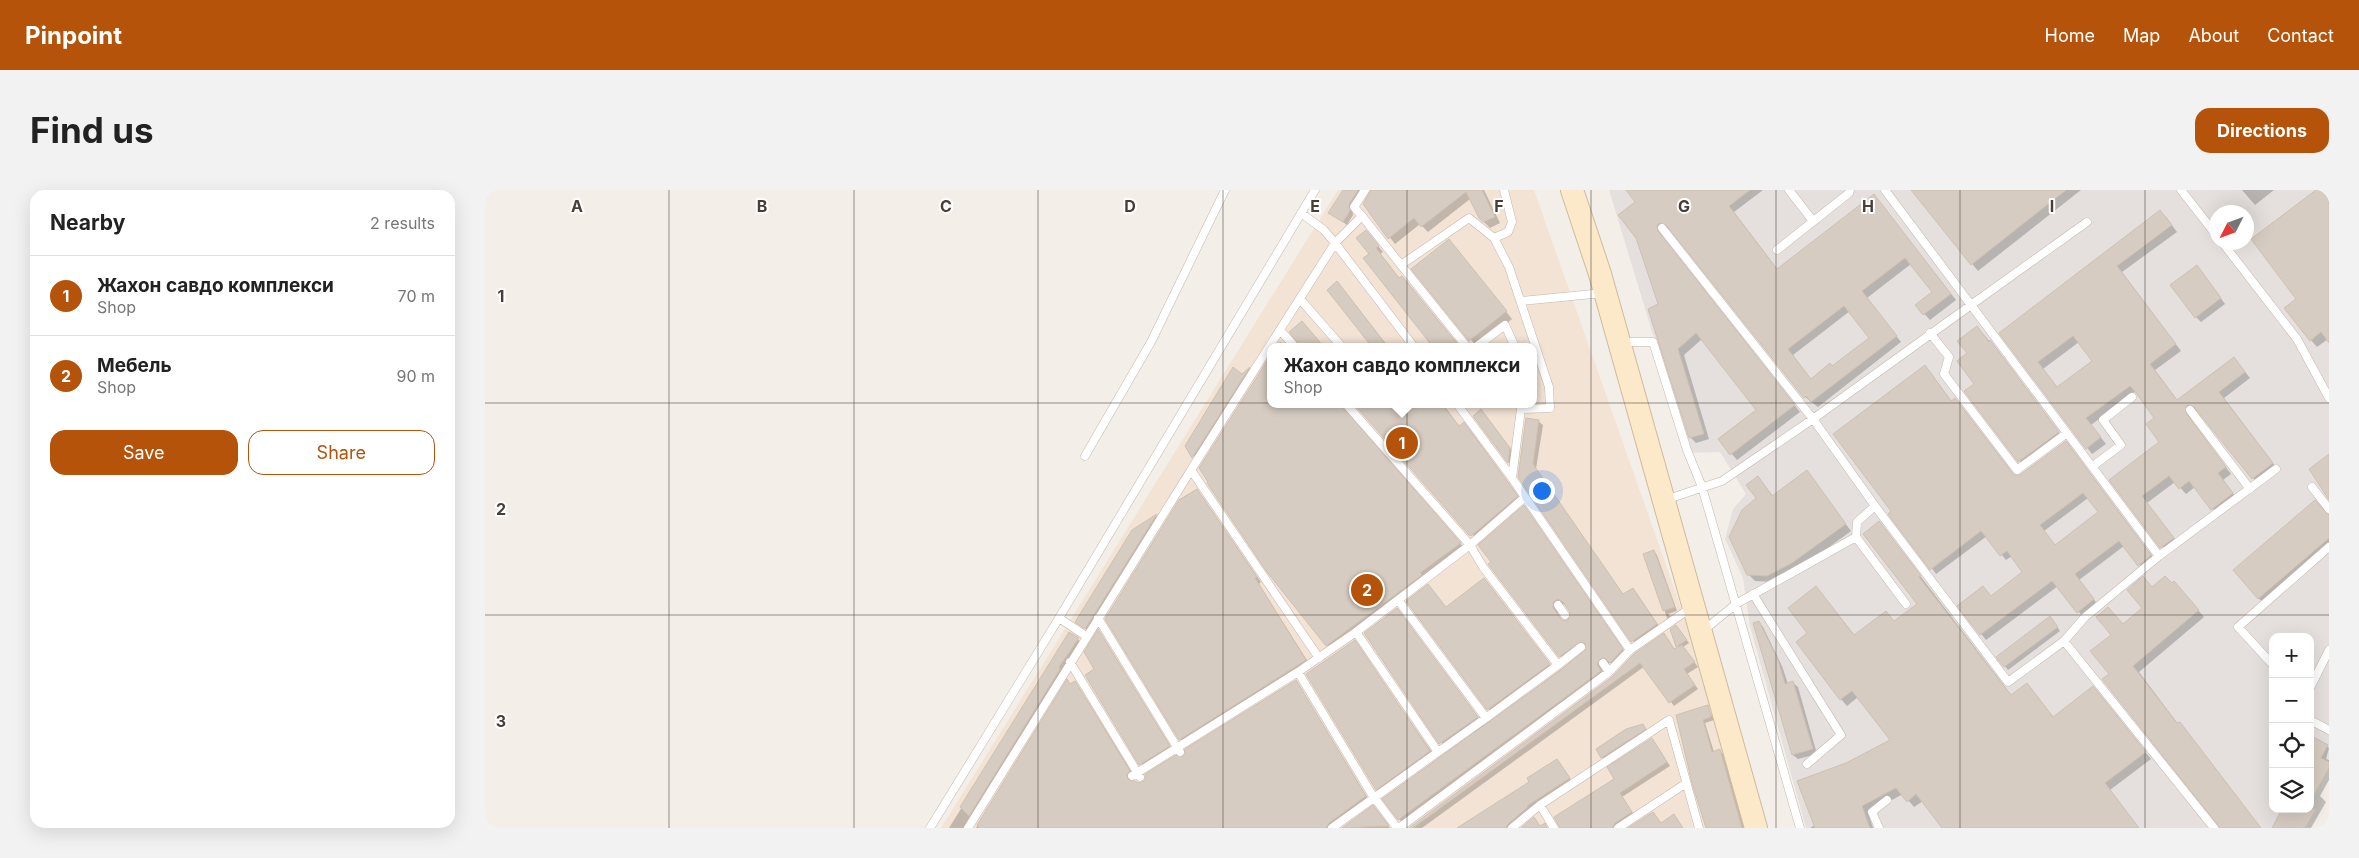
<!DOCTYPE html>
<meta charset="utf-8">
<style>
body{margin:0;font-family:Inter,sans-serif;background:#f2f2f2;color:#222}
.controls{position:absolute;right:15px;bottom:15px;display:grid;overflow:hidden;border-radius:10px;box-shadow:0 5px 20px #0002}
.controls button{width:45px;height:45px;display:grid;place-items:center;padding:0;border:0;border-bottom:1px solid #e0e0e0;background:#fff;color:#222;font:25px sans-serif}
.compass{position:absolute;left:1724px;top:15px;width:45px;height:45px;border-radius:50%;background:#fff;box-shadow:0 5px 20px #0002;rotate:228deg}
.you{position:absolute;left:1056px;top:300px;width:18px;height:18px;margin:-12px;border:4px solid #fff;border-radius:50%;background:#1a73e8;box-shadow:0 0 0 8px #1a73e833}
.badge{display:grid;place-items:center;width:32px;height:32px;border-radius:50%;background:#b45309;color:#fff;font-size:16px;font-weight:700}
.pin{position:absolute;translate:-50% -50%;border:2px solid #fff;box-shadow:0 1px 5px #0006}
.popup{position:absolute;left:782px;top:153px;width:270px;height:65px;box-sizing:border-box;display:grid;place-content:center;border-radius:10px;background:#fff;filter:drop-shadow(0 1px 4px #0005);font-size:16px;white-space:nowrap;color:#767676}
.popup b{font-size:19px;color:#222}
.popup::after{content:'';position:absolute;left:50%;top:100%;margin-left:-10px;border:10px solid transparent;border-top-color:#fff}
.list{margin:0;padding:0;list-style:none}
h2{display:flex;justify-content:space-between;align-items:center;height:65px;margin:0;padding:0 20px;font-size:21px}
h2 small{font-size:16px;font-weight:400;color:#767676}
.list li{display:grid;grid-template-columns:32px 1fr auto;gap:15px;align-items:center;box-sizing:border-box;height:80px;padding:0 20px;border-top:1px solid #e0e0e0}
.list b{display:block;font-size:19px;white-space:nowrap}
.list p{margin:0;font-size:16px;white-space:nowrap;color:#767676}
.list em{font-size:16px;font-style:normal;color:#767676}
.actions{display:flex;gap:10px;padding:15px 20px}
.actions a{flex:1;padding:11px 0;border:1px solid #b45309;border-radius:15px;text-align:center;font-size:18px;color:#b45309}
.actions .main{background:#b45309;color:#fff}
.icon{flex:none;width:28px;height:28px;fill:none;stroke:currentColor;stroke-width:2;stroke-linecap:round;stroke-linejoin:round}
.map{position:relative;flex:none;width:1844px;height:638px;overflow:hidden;border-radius:15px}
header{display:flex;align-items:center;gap:30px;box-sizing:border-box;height:70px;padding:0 25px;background:#b45309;color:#fff}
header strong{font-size:24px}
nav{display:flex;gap:28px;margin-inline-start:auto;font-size:18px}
.intro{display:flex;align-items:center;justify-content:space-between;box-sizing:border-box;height:120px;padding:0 30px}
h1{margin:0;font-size:35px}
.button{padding:12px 22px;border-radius:15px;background:#b45309;color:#fff;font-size:18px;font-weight:700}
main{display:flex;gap:30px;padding:0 30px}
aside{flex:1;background:#fff;border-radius:15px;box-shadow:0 5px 20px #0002}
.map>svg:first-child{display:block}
</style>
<header>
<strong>Pinpoint</strong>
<nav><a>Home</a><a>Map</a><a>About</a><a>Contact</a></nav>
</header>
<div class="intro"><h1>Find us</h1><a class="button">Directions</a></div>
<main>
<aside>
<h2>Nearby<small>2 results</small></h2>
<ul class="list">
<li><span class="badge">1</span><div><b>Жахон савдо комплекси</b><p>Shop</p></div><em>70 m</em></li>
<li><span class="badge">2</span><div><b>Мебель</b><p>Shop</p></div><em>90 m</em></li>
</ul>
<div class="actions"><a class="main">Save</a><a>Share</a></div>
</aside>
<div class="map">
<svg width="1844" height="638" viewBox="0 0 1844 638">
<rect width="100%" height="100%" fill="#f3eee8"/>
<!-- commercial -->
<path fill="#f3e3d5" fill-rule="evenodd" d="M853,0h196l178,506 38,132h-809zM786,157h262v57h-262z"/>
<!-- industrial -->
<path fill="#e5e0dd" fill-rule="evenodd" d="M1124,0h720v578l-19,34v-165h-37v172h33l-10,19h-490l-56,-202 -7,-48 -18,-39 8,-30 13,-15 -26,-42 -31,1zM1732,22h30v30h-30z"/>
<!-- shadow -->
<path fill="#0003" fill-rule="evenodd" d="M859,0h19l-11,18 1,7 -6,10 -17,-12z
M889,0h110l16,33 -10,5 -10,-10 -10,-19 -42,33 -8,-8 -25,20 -31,-40z
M1143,0h135l-29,22 44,58 96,-74 82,104 -26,20 -13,-14 17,-13 -23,-29 -44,34 34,44 -83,65 -13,-10 -133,-167 -7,-1 -3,4 1,6 137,173 -63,48 -17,-20 37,-30 -55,-71 -18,16 25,84 -13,4 -6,-6 -53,-234zM1365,121l21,27 -38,29 -22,13 -18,-25z
M1427,0h169l-103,81z
M1757,0h32l-19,15z
M1833,0h11v151l-1,-2 -11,8 -6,-7 -13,-41z
M1681,27l11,15 -55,40 59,79 -26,19 22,30 57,-42 16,20 -26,20 54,72 -19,15 -59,-73 -7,-1 -2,9 40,54 -8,6 15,20 -20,15 -23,-28 -9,7 -11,-12 -28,21 32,41 -12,9 -56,-73 50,-37 -6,-24 -19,-28 -45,34 15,19 -14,10 -91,-120zM1594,152l14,19 -36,27 -14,-19z
M886,47l12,15 -3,2 20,25 2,-2 5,5 52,65 -89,-93z
M964,50l63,79 -35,28 -64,-78z
M1717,82l23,32 -24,18 -5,-5z
M858,99l45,58h-18l2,-2z
M1498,144l13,14 68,91 -39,29 -59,-77 10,-7 -7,-30z
M795,152l5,5h-8z
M765,178l6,7 -56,88 -14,-17z
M1445,182l22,30 3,-3 5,6 55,71h6l50,-28 85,113 -12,9 -20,-24 -45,34 19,25 -15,12 -25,-31 -72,54 -27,-34 32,-9 33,-25 -12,-16 -6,4 -19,-24 -51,38 -43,-62zM1603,308l11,14 -44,34 -11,-15z
M786,214h81l-5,4 1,7 118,135 -133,102 -6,-7z
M868,214h90l17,23 10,3 53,73 -44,39 -122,-136z
M999,224l29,38 -2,13 -37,-49z
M1053,231l5,4 -7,44 87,126 14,-1 24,35 -24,17 -118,-170z
M1322,282l44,59 -52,38 -25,13 -19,-1 -7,-7 10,-75v-21l15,18z
M712,300l64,92 -2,2 51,81 -125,79 -5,-5z
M1039,317l103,148 -11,12 -5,-4 -6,1 -3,6 4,6 -202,148 -5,-5 77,-86 -2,-2 -27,19 -82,-116 32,-24 88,116 103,-77 -3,-3 -20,15 -5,-5zM1079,414l7,8 -2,9h-6l-5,-7v-7z
M1842,325h2v34l-64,55 -7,-6z
M671,326l5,5 -70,112 -14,-11 56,-91z
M1394,332l133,174 21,-5 21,27 45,-24 52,65 -41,31 29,38h-195l-21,-27 -9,6 -11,-13 -35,19 5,15h-63l5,-3 31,-61 46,-24 -34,-43 -11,9 -6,-7 -32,-66 7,-45 39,48 31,-23 9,9 24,-18z
M1169,362l3,3 20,56 -9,3 4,4v5l-5,-5 -22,-63z
M1002,392l65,86 -61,44 -83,-111 39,7z
M1687,395l8,4 24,28 -65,55 39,52 7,5 76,99h-41l-110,-153 14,-49 20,-18 9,-20z
M1568,431l7,10 -52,39 -10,-13z
M1274,432l4,5 19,39 6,18 5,-1 5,4 19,67 -19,5 -5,-4z
M1191,436l13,17 -6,4 15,20 -11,7 11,15 -24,17 -29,-40 -223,162h-11l257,-189 7,11 4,-2 -8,-18z
M614,441l73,118 -29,18 -47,-98z
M585,443l13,11 -114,184h-20z
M869,451l82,117 -53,38 -6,-7z
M583,491l3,4 4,-2 4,4 55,89 -3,6 9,2 44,-26 112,-77 74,121 -37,26h-357z
M1222,517l7,13 -9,3 9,29 6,-1 3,3 21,74h-35l-24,-76z
M1161,539l2,3 -43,28 -3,-3z
M1170,553l15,23 -48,31 13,19 -17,12h-57z
M1842,556l2,2 -3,11 3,1v20l-9,16 6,6 -15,26h-29l28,-19v-48z
M1075,573l12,19 -43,27 1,2 -20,17h-42z
M888,617l17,21h-46z"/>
<!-- building -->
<path fill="#d7ccc1" stroke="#cec0b2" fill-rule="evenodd" d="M858,0h15l-9,14 1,7 -7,11 -15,-9z
M886,0h111l13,27 -12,5 -4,-4 -13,-26 -45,35 -7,-9 -26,21 -25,-35z
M1141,0h124l-21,16 48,63 97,-75 77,100 -28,21 -8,-10 17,-13 -27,-34 -43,33 35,45 -86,66 -5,-6 -2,2 -138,-173 -7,-2 -2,3 1,5 137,174 -65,50 -12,-16 38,-29 -60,-77 -18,16 26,85 -15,4 -41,-129 10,-5 -22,-66 -18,-23 17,-13zM1359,116l25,32 -37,28 -2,-3 -19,16 -23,-30z
M1426,0h155l-95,75z
M1831,0h13v153l-8,-11 -11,9 -26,-33 12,-9 -45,-60z
M1675,20l12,15 -55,41 59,78 -26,20 27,36 57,-43 11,15 -26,20 54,71 -21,16 -58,-72 -7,-2 -1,8 40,54 -8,6 15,20 -22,17 -22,-29 -10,8 -10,-13 -27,20 32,42 -14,10 -51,-68 50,-38 -13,-18 8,-6 -17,-24 -7,-8 -44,32 15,19 -15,12 -87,-116zM1588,146l19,25 -35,26 -19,-25z
M881,40l13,16 -3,2 23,30 3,-2 58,71h-27l-70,-89 6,-4 -13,-16z
M964,49l58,72 -38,30 -58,-72z
M1712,75l24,33 -26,20 -25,-33z
M852,91l51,66h-16l-45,-57z
M817,131l22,26h-23l-12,-15z
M1492,136l12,16 1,-2 69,92 -41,30 -54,-71 10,-7 -17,-23 10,-8 -10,-12z
M786,165v49h69l121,139 -41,30 2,2 -96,71 -59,-74 -60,-89 1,-1 -9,-14z
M1440,175l26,36 4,-3 59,77h6l46,-34 85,114 -13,11 -19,-25 -44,33 19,25 -17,14 -25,-32 -72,54 -23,-29 26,-20 8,10 31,-24 -15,-21 -7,5 -19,-25 -51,39 -42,-56 3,-3 -58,-77zM1598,303l15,19 -43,33 -15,-20z
M748,177l9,7 8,-7 -58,91 -7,-12z
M869,214h88l17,22 5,-4 54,74 -47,40 -2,-1z
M996,219l29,39 -2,15 -35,-47z
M1041,228l13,2 -6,44 90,130 10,-6 24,36 -26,18 -113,-165z
M1844,264v46l-20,-31z
M1322,280l39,54 -54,39 -25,13 -20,-1 -18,-38 13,-27 14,-12 -10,-13 12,-9 14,20z
M712,299l60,88 -2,1 51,82 -127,80 -74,-121 74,-119z
M1830,310l14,15v23l-71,61 -25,-29z
M1039,315l99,144 -13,14 -5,-5 -5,1 -3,5 4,7 -203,149 -16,-21 179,-129 25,-21 -1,-6 -5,-1 -21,15 -71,-93 3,-2 -13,-17zM1073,409l5,3 7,10 -2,8h-6l-9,-12v-6z
M672,324l-72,115 -10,-7 57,-92z
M1394,331l42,55 -2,1 92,118 16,-12 26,34 40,-31 53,66 -41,31 34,45h-197l-26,-34 -9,8 -11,-14 -34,18 8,22h-55l-18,-47 49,-18 44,-23 -38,-49 -12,9 -44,-58 11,-9 -19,-25 28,-22 38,49 32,-24 8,10 23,-17 -54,-70z
M1169,360l21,57 -12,4 -20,-57z
M1658,386l9,11 13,-11 7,7 2,-2 25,29 -66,56 44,57 3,-1 81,106h-41l-118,-149 7,-5 -19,-23 21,-16 -15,-18 12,-10 15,17 19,-16 -15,-18z
M999,388l66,86 -63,46 -81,-109 22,-17 18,23z
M912,418l81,109 -39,27 -75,-111z
M1565,426l8,11 -54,40 -8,-10z
M1274,431l19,39 7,24 8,-3 20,68 -21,6 -39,-132z
M1191,435l11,15 -11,7 -6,-18z
M613,439l72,117 -31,19 -54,-90 9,-6 -10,-17z
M584,442l10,6 -20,29 1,2 -91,147 -9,-9z
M1179,443l10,16 8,-4 13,17 -11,7 11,16 -26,18 -29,-40 -227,165h-4l203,-151 22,-23z
M870,450l75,111 -54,39 -70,-116z
M582,489l3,5 5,-3 55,90 -3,3 1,5 12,4 5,-3v-6l31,-19 7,1 2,-7 111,-69 70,116 -37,27 -3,5h-347l-2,-3z
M1223,515l3,12 -8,3 9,32 8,-3 22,79h-36l-14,-45 -16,-68z
M1158,534l3,5 -45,29 -5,-9 30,-20z
M1825,545l18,10 -7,13 8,4v6l-19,34z
M1167,548l15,24 -47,31 12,19 -17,11 -3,5h-52l-6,-11 60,-38 -7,-12z
M1072,569l13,19 -43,28 1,1 -20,17 -2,4h-49l72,-46 -2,-4z
M888,615l16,21 -47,2z
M1797,619h34l-11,19h-33z
M1168,622l8,11 13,-9 9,14h-55z
M1049,627l6,9 5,-3 2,5h-26z"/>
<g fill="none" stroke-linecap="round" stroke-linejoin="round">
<defs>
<path id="lane" d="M1304,0l24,31
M1400,0l86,115 116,-83
M1696,0l36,46
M816,23l23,17 11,13 27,-27 39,49 68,-47 25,20 15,29 40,120 1,21 -29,1 -9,69
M877,26l-8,-9 11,-17
M1177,38l151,191 62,87 133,176 56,-41 21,-24 74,-61 117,-87
M1009,48l14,-6 4,-10 -8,-32
M1737,52l75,97 32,59
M1292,60l72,-57 1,-3
M916,75l66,82
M815,109l42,48
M1036,111l82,-8
M795,140l15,17
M1445,143l19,24 -5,17 73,96 50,-37
M1136,152h32l34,108 15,37 98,341
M991,157l29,-22 10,22
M861,214l124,141 13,22 75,98 -72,53 -88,-118
M972,214l55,74 118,172
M1705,220l60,79
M600,266l66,-114 74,-152
M1608,276l28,-21 -18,-25 29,-23
M1827,297l17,22
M1180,310l57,-19 91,-62 158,-114 188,251
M1371,347l1,-15 18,-16
M1268,404l88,141 -34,29
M1073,415l7,10
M574,428l27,18
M613,428l82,134
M1219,440l32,-26 120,-67 50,67
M1579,451l150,187
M834,468l-128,-188 144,-227 79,104
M585,472l70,115
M1118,473l6,9
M1073,475l23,-18
M1788,475l-35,-38 91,-80
M813,482l73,121 26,35
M1825,498l19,-38
M1825,530l19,10
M953,562l48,-34
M647,586l166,-104 58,-40 114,-87 55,-48
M1055,615l14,23
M445,638l129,-210 256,-428
M483,638l223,-358
M847,638l106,-76 -82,-120
M914,638l210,-156 21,-22 62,-43
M1027,638l28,-23 129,-85 30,108
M1133,638l67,-44
M1394,638l-7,-16 15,-12"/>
<path id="secondary" d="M1087,0l28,84 156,554"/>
</defs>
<!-- lane casing -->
<use href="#lane" stroke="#c1b8ae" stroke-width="9"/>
<!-- secondary casing -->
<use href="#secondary" stroke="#cfbb9b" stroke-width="24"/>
<!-- lane -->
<use href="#lane" stroke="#fff" stroke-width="8"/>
<!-- secondary -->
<use href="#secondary" stroke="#fbe9ca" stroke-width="22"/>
</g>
<!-- grid -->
<path fill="none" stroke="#463e37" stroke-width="1" stroke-opacity="0.55" d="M184,0v638M369,0v638M553,0v638M738,0v638M922,0v638M1106,0v638M1291,0v638M1475,0v638M1660,0v638M0,213h1844M0,425h1844"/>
<g font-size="16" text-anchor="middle" font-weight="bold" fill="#463e37" stroke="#fff" stroke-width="4" stroke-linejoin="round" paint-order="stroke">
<text x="92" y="22">A</text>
<text x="277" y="22">B</text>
<text x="461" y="22">C</text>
<text x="645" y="22">D</text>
<text x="830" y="22">E</text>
<text x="1014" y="22">F</text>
<text x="1199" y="22">G</text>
<text x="1383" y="22">H</text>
<text x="1567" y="22">I</text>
<text x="16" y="112">1</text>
<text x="16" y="325">2</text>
<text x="16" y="537">3</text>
</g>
</svg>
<div class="controls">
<button>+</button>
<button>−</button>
<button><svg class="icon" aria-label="locate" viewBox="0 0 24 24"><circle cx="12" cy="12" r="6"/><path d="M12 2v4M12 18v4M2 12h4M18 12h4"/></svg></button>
<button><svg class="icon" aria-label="layers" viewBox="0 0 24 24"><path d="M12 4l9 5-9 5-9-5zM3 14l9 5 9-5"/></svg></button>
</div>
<svg class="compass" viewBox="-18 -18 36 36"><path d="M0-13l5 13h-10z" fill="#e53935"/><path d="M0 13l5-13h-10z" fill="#767676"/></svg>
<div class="you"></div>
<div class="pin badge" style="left:917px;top:253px">1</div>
<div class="popup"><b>Жахон савдо комплекси</b>Shop</div>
<div class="pin badge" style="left:882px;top:400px">2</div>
</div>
</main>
